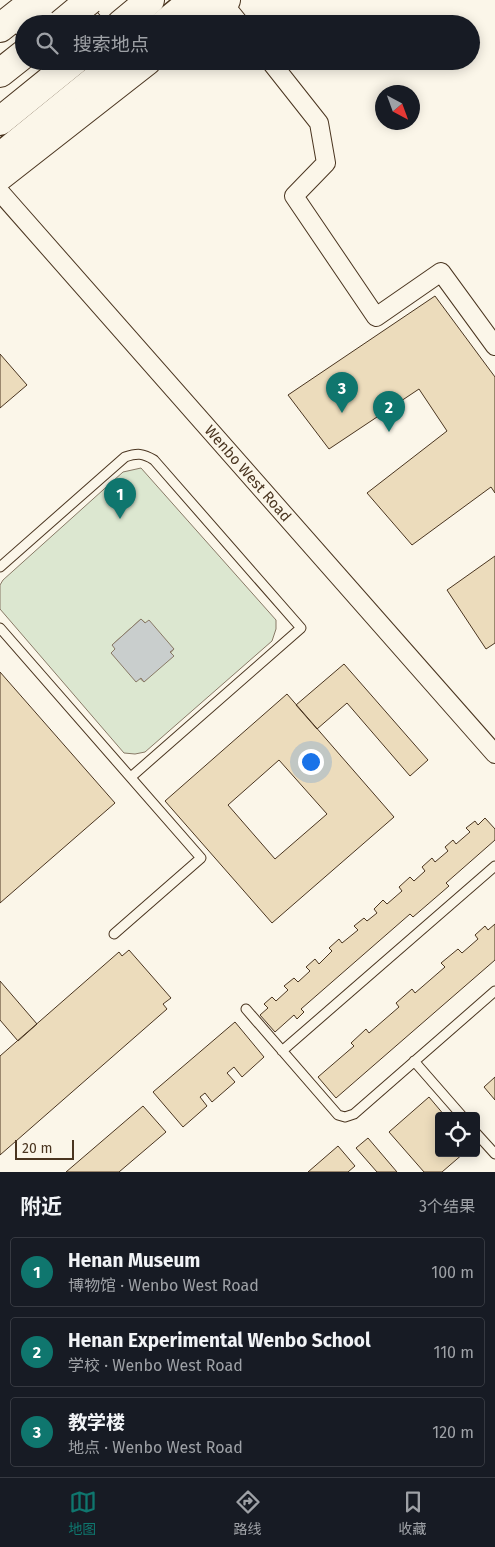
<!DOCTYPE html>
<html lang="zh">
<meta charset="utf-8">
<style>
body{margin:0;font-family:"Fira Sans","Noto Sans SC",sans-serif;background:#242831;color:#f1f3f6}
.controls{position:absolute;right:15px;bottom:15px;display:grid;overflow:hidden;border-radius:5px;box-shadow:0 2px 12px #0003}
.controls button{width:45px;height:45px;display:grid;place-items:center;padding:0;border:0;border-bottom:1px solid #363941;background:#171b24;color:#f1f3f6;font:25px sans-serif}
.compass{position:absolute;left:375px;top:85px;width:45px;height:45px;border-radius:50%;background:#171b24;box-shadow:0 2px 12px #0003;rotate:139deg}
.scale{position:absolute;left:15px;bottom:12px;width:59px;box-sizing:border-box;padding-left:5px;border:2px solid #4a3520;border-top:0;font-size:14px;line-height:18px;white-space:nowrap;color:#4a3520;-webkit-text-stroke:4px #fbf6e9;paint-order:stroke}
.you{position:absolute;left:310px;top:761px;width:18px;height:18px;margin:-12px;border:4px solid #fff;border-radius:50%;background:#1a73e8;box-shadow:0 0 0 8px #1a73e833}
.badge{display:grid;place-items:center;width:32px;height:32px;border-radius:50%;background:#0f766e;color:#fff;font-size:16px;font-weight:700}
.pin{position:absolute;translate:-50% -41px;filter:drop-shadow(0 1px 2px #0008)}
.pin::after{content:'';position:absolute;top:26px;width:18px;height:15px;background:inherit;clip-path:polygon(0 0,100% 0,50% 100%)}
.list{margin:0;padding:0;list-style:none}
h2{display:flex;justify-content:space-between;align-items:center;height:65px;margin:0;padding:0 20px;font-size:21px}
h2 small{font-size:16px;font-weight:400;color:#9ea1a6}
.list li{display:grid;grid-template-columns:32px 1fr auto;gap:15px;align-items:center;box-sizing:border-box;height:70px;margin:0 10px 10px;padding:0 10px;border:1px solid #363941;border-radius:5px}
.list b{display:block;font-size:19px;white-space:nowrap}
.list p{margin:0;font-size:16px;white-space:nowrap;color:#9ea1a6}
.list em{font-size:16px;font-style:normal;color:#9ea1a6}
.icon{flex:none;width:28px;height:28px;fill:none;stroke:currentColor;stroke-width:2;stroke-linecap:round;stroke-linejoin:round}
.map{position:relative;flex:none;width:495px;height:1172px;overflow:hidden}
.search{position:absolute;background:#171b24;box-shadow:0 2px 12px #0003;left:15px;right:15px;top:15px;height:55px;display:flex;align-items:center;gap:12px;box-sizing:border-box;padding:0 18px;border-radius:28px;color:#9ea1a6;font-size:19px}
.sheet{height:305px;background:#171b24}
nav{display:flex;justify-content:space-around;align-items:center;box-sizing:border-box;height:70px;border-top:1px solid #363941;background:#171b24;font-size:14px;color:#9ea1a6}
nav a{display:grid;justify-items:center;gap:2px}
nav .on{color:#0f766e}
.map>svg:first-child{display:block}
</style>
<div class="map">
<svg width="495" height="1172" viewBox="0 0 495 1172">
<rect width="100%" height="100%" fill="#fbf6e9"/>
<!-- green -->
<path fill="#dce7d0" stroke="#887966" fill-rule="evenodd" d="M141,468l135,152v9l-4,12 -127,111 -10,2 -11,-1 -124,-144v-24l3,-5 120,-108zM141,619l33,30 -30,33 -33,-29 5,-4 -4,-4z"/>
<!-- water -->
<path fill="#c9cecd" stroke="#887966" d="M141,619l4,4 4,-3 25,29 -4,3 4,4 -30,26 -3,-4 -5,4 -25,-29 4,-4 -3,-4z"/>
<!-- building -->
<path fill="#ecdcbc" stroke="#4a3520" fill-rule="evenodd" d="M435,296l60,81v116l-4,-6 -79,58 -45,-52 80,-62 -28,-42 -90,60 -41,-54z
M0,354l27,31 -27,23z
M495,556v87l-9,6 -39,-59z
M344,664l84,96 -18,16 -63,-73 -30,26 -21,-24z
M0,672l115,131 -115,100z
M287,694l107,123 -122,106 -107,-122zM279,760l48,54 -52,45 -47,-54z
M485,818l10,11v11l-49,43 3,3 -36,31 -3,-3 -109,95 3,3 -7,7 -3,-4 -19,17 -15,-17 8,-7 -4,-4 8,-7 4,4 12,-11 -4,-4 10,-8 4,4 12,-11 -4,-4 9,-8 4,5 13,-13 -3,-3 10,-9 3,4 16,-13 -4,-4 10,-8 3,3 10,-8 -3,-4 9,-9 4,4 15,-13 -3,-4 11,-10 4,4 11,-10 -3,-4 10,-9 3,4 13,-11 -3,-4 8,-7 3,4 14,-12 -4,-4 9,-7 3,4z
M495,924v36l-159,138 -18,-21 36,-31 -3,-3 15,-14 3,4 30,-26 -3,-4 16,-14 3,4 30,-26 -4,-4 17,-14 4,4 16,-14 -3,-4 10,-9 3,4z
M129,950l42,48 -8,6 4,5 -167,146v-99l119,-104 3,4z
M0,981l37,43 -19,17 -18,-21z
M235,1022l29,35 -22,20 -8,-10 -7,6 8,9 -23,20 -7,-9 -5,4 7,9 -24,21 -30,-35z
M495,1077v23l-11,-13z
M429,1097l16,19h-6v37h25l-22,19h-18l-35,-40z
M143,1106l23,26 -47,40h-53z
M368,1138l29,34h-20l-21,-24z
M338,1146l17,20 -7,6h-40z"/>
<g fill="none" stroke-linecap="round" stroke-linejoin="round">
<defs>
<path id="lane" d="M0,567l125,-110c12,-4 18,-4 29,3l147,168 -170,149
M0,628l201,230 -87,76
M246,1009l92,106 7,2 9,-3 141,-123
M282,1051l213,-185
M414,1061l48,55
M476,1133l19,21"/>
<g id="street">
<path d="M74,0l21,24"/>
<path d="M223,3l17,21"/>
<path d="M270,61l49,62 7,40 -32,33 82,121 65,-45 54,74"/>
<path id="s1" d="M0,192l495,562"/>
</g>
<path id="secondary" d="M24,24l30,-24
M162,24l29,-24
M0,155l116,-94"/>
<path id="highway" d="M121,24l29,-24
M195,24l31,-24
M0,28l35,-28
M0,73l24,-19
M0,121l74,-60
M0,176l147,-115"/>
</defs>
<!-- lane casing -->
<use href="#lane" stroke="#4a3520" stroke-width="11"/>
<!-- street casing -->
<use href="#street" stroke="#4a3520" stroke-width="20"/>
<!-- secondary casing -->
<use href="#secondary" stroke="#4a3520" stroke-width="28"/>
<!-- highway casing -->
<use href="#highway" stroke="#4a3520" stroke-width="30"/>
<!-- lane -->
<use href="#lane" stroke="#fbf6e9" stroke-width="9"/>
<!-- street -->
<use href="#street" stroke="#fbf6e9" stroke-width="18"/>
<!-- secondary -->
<use href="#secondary" stroke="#fbf6e9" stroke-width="25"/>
<!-- highway -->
<use href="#highway" stroke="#fbf6e9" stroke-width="28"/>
<defs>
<path id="highway-bridge" d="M61,24l29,-24"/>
</defs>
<!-- highway-bridge casing -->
<use href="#highway-bridge" stroke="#4a3520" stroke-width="30" stroke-linecap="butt"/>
<!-- highway-bridge -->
<use href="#highway-bridge" stroke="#fbf6e9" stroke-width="28"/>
</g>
<g text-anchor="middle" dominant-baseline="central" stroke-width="4" stroke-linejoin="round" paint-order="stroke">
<!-- street labels -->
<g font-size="15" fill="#4a3520" stroke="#fbf6e9">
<text stroke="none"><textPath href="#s1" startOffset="375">Wenbo West Road</textPath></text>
</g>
</g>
</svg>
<div class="controls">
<button><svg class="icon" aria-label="locate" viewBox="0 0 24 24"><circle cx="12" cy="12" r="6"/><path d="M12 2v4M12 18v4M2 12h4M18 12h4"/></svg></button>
</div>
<svg class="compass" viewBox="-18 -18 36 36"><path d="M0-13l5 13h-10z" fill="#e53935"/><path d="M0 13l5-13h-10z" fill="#9ea1a6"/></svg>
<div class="scale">20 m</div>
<div class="you"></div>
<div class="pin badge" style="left:120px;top:519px">1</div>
<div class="pin badge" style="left:389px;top:432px">2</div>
<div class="pin badge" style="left:342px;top:413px">3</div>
<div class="search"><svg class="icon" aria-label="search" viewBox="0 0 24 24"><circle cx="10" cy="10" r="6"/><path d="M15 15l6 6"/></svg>搜索地点</div>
</div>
<section class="sheet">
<h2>附近<small>3个结果</small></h2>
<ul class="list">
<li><span class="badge">1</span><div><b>Henan Museum</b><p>博物馆 · Wenbo West Road</p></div><em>100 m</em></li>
<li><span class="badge">2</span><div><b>Henan Experimental Wenbo School</b><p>学校 · Wenbo West Road</p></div><em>110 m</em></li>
<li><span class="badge">3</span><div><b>教学楼</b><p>地点 · Wenbo West Road</p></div><em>120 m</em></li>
</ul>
</section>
<nav>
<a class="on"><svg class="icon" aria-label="map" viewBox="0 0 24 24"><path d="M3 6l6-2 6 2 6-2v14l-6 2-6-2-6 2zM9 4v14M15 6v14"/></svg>地图</a>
<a><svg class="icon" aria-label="directions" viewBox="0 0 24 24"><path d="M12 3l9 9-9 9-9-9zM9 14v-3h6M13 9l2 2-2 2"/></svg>路线</a>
<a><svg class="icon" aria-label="saved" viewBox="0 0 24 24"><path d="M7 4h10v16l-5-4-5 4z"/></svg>收藏</a>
</nav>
